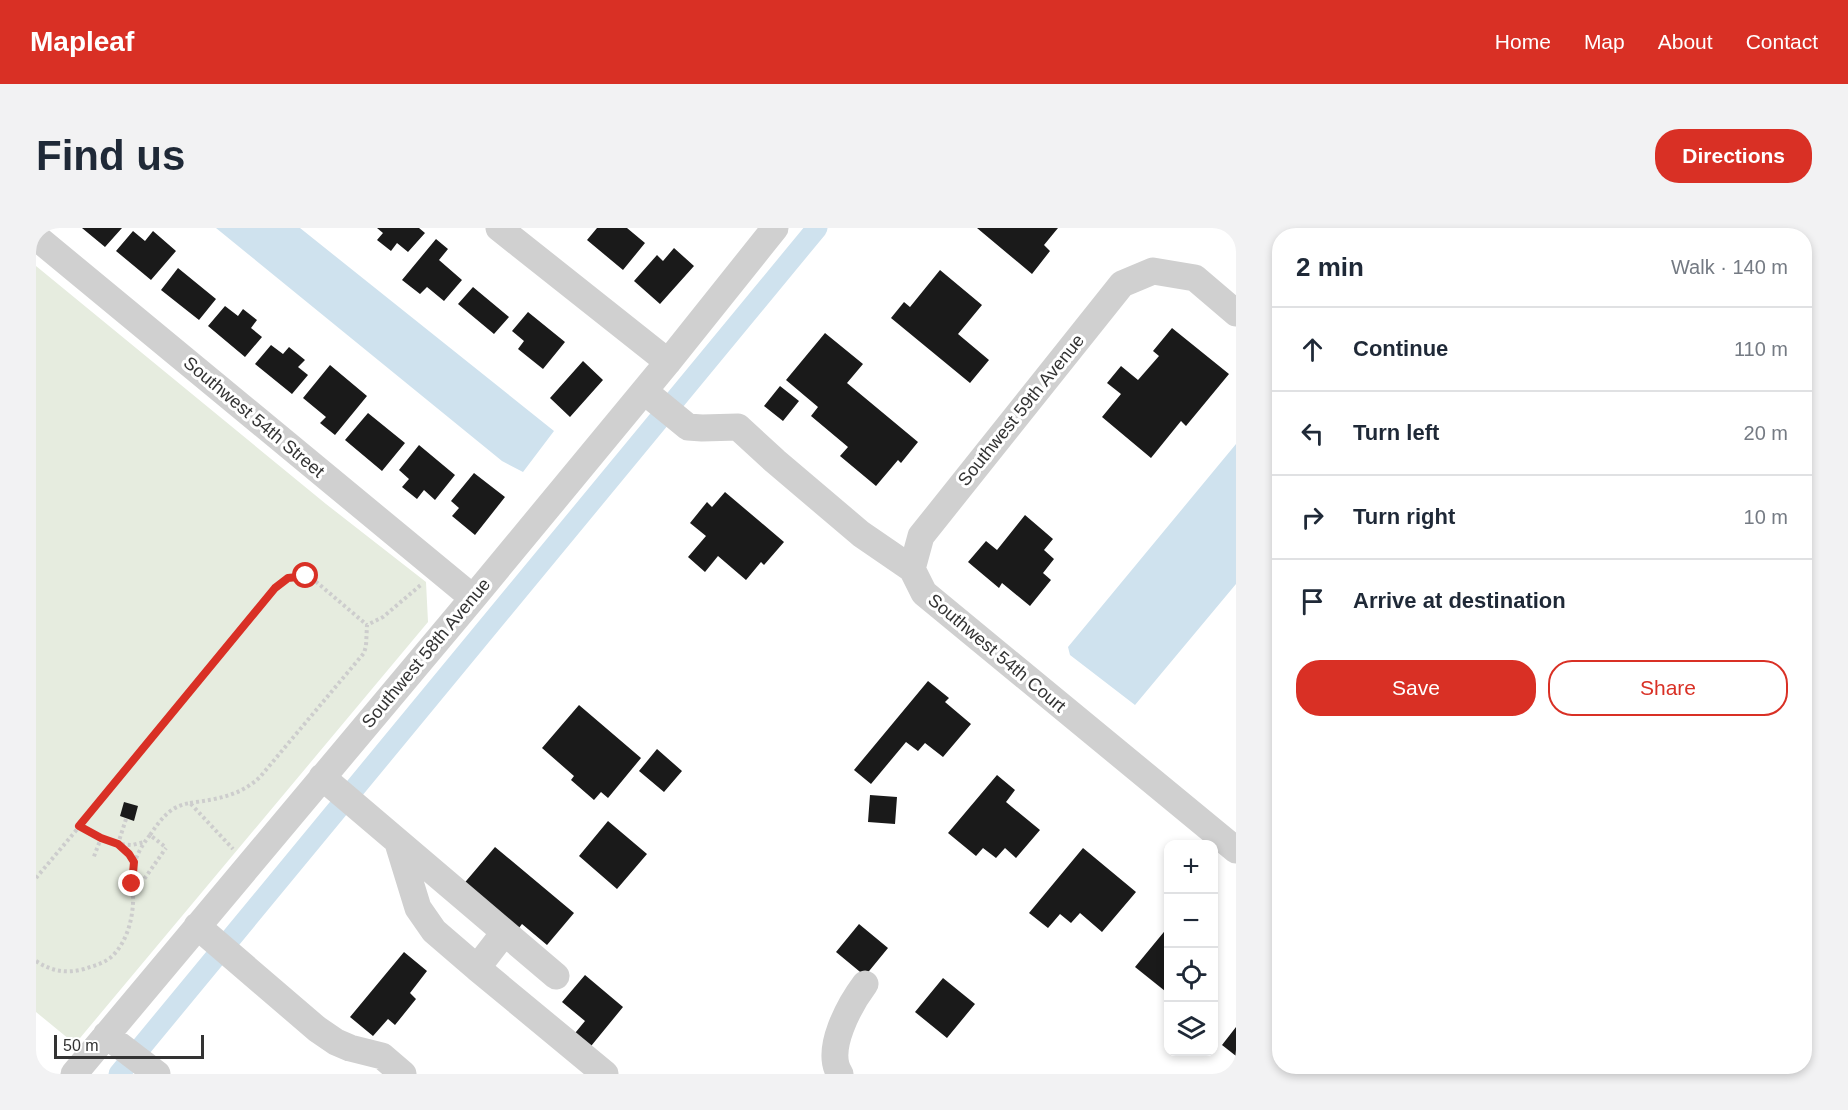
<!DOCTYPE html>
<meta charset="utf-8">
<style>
body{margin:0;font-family:Arial,sans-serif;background:#f2f2f3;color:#1f2937}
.controls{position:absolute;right:18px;bottom:18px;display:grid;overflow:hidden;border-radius:12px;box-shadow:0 3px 9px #0003}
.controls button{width:54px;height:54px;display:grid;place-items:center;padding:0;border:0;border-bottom:2px solid #e0e1e3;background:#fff;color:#1f2937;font:30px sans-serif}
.scale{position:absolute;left:18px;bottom:15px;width:150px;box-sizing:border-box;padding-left:6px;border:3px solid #333;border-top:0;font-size:16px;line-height:21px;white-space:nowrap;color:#333;-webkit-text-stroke:4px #fff;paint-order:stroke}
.stop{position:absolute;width:18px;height:18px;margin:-14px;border:4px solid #d93025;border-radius:50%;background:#fff}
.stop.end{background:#d93025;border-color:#fff;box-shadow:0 2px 6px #0008}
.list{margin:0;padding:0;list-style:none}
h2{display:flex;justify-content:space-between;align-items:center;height:78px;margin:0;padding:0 24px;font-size:26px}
h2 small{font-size:20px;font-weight:400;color:#747a83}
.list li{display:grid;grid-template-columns:39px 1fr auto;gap:18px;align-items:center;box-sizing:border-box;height:84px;padding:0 24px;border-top:2px solid #e0e1e3}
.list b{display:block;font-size:22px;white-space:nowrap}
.list em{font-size:20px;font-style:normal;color:#747a83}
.actions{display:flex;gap:12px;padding:18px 24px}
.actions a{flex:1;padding:14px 0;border:2px solid #d93025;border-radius:24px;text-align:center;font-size:21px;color:#d93025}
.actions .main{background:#d93025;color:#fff}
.icon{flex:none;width:33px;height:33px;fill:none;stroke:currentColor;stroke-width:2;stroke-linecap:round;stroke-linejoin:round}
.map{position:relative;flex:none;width:1200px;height:846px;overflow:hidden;border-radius:24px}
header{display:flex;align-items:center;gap:36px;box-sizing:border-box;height:84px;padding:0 30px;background:#d93025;color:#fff}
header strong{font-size:28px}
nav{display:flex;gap:33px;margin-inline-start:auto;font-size:21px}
.intro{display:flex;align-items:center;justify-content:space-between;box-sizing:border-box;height:144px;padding:0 36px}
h1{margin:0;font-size:42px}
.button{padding:15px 27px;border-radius:24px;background:#d93025;color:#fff;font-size:21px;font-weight:700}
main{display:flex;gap:36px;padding:0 36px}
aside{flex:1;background:#fff;border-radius:24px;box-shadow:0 3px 9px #0003}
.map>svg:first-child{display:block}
</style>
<header>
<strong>Mapleaf</strong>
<nav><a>Home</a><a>Map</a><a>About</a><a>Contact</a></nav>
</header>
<div class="intro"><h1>Find us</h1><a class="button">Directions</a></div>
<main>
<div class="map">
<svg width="1200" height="846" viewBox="0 0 1200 846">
<rect width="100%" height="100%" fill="#fff"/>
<!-- green -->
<path fill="#e6ecdf" d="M0,38l290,238 100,78 2,40 -353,422 -39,-32z"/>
<!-- water -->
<path fill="#cfe2ee" d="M180,0h84l254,203 -31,41 -21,-11z
M1200,216v140l-101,121 -65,-50 -2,-8z"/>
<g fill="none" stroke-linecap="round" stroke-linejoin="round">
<!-- canal -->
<path stroke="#cfe2ee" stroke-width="21" d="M83,846l698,-846"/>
</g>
<!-- building -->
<path fill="#1a1a1a" d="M46,0h40l-17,19z
M341,0h42l6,5 -17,19 -11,-9 -6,8 -14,-11 6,-7z
M561,0h30l18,15 -22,27 -36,-30z
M941,0h81l-14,17 6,6 -18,23z
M97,3l12,10 8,-10 23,20 -25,29 -35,-29z
M400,11l12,10 -9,11 23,20 -18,21 -17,-14 -7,7 -18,-14z
M638,20l20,18 -34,38 -26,-23 23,-26 6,6z
M142,40l38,31 -17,21 -38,-30z
M904,42l42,35 -24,29 31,26 -19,23 -79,-65 13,-16 6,5z
M437,59l36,30 -15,17 -36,-30z
M189,78l13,10 5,-7 14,11 -6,8 11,9 -17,20 -37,-31z
M492,84l37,30 -22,27 -25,-20 6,-8 -12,-10z
M1136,100l57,46 -43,52 -5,-5 -30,37 -49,-41 19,-23 -14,-11 14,-17 17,14 21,-24 -6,-5z
M789,105l38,31 -16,19 71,59 -17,21 -3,-3 -22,26 -36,-30 8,-9 -37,-31 7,-9 -32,-27z
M235,117l12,9 6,-7 16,13 -7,7 10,8 -16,19 -37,-30z
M547,133l20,19 -33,37 -20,-19z
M294,137l37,31 -32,39 -15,-12 6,-6 -23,-19z
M744,158l19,15 -16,20 -19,-15z
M332,185l37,30 -23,28 -37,-31z
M383,217l36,30 -20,25 -11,-10 -7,9 -15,-12 7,-8 -10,-9z
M438,245l31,24 -30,38 -23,-19 7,-8 -8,-7z
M689,264l59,50 -20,23 -3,-3 -15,18 -28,-24 -13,16 -17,-15 18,-21 -16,-13 17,-21 5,5z
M989,287l28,24 -9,11 10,9 -11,14 8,7 -21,26 -28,-23 -3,5 -31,-26 18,-21 11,9z
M892,453l21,17 -4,4 26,22 -28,33 -18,-14 -7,8 -12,-9 -35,42 -17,-14z
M543,477l62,53 -33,40 -7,-6 -7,8 -23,-20 3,-4 -32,-28z
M621,521l25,22 -18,21 -25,-21z
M961,547l18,15 -9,12 34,28 -24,28 -11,-10 -9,10 -13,-10 -7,8 -28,-23z
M834,567l27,2 -2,27 -27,-2z
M88,574l14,4 -4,15 -14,-5z
M572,593l39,33 -30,35 -38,-33z
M459,619l79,66 -27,32 -25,-21 -7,9 -54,-46z
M1047,620l53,44 -34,40 -22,-19 -9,10 -11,-9 -12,14 -19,-15z
M823,696l29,24 -23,28 -29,-24z
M1132,699v60l-3,4 -30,-24z
M368,724l23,19 -17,22 6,6 -21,26 -7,-6 -15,17 -23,-19z
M549,747l38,32 -36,44 -16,-13 14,-17 -23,-19z
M907,750l32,26 -28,34 -32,-26z
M1200,799v29l-14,-11z"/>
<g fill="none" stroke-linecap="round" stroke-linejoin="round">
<!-- path -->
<path stroke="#cdcdcd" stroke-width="4" stroke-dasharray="3 3" stroke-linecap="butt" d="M154,575c27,-4 50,-7 70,-26l104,-124 2,-7 1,-21 16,-8 39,-33
M90,591l-8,25 14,1 12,-3
M43,599l203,-245c11,-7 20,-7 32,-2l53,45
M114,607c11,-16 20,-29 40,-32l43,46
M65,610c15,5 24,10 33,24
M128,618l-14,-11c-16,20 -19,35 -17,60l33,-47
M0,650l43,-51 22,11 -8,21
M0,733c15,10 30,13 48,8 9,-3 18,-5 26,-11 17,-14 24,-42 23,-63"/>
<!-- minor -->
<path stroke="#d0d0d0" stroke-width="27" d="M463,0l169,134
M0,9l437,361
M608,163l44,36 14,1 36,-1 37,34 86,73 51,35 12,24 312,257
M876,341l9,-33 201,-252 31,-13 42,7 41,35
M286,549l234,199
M362,615l20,65 16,23 43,37 27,-35
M161,698l120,103 19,13 14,6 32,8 21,18
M441,740l128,106
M70,807l51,39
M38,846l399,-476 195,-236 107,-134
M804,846c-16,-24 10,-70 25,-90"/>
</g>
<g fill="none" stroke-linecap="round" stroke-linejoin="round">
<!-- route -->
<path stroke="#d93025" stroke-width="8" d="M96,656l2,-22 -5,-8 -11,-10 -17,-6 -22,-12 196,-238 13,-10 18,-2"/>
</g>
<g text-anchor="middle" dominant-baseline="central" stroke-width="6" stroke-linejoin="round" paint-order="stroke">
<!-- street labels -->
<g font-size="18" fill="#333" stroke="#fff">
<text transform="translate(985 182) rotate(-51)">Southwest 59th Avenue</text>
<text transform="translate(218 189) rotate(40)">Southwest 54th Street</text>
<text transform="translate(390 425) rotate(-50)">Southwest 58th Avenue</text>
<text transform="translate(961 425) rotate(40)">Southwest 54th Court</text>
</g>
</g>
</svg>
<div class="controls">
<button>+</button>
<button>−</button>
<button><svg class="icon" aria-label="locate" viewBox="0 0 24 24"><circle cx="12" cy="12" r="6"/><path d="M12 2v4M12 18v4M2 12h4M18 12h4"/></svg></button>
<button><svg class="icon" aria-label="layers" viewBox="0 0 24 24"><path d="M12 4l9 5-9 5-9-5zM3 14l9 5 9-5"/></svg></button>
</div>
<div class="scale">50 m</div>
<div class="stop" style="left:270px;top:348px"></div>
<div class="stop end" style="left:96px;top:656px"></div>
</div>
<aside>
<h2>2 min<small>Walk · 140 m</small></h2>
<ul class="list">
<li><svg class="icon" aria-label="ahead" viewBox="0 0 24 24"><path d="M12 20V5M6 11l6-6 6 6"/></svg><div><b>Continue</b></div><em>110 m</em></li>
<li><svg class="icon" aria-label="left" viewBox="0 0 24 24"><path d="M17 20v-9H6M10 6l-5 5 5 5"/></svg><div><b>Turn left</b></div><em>20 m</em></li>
<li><svg class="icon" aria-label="right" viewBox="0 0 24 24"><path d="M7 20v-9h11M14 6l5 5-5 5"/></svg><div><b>Turn right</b></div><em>10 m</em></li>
<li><svg class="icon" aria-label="arrive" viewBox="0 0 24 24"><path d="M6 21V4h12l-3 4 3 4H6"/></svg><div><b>Arrive at destination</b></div></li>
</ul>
<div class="actions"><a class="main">Save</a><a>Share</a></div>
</aside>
</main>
